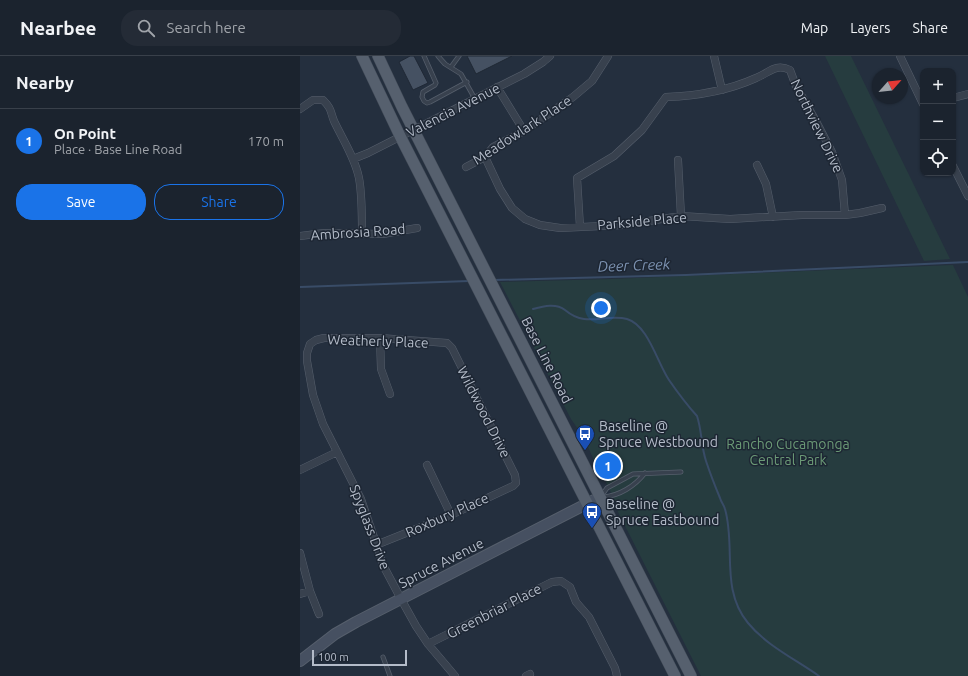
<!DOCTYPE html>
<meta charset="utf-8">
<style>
body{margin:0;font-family:Ubuntu,sans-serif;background:#242b36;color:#f1f3f6}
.controls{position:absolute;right:12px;top:12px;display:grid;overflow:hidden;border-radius:8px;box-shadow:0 1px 3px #0004}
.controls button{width:36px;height:36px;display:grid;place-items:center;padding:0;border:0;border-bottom:1px solid #39404a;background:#1b232e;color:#f1f3f6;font:20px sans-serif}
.compass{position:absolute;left:572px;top:12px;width:36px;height:36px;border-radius:50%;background:#1b232e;box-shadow:0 1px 3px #0004;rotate:63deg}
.scale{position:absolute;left:12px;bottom:10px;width:95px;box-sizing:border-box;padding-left:4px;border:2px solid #b4bcc9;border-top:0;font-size:11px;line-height:14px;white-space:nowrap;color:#b4bcc9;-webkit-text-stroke:3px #1d2633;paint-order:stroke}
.you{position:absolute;left:301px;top:252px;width:14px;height:14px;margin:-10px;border:3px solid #fff;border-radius:50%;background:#1a73e8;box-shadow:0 0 0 6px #1a73e833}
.badge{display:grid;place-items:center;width:26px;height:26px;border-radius:50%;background:#1a73e8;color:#fff;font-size:13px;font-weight:700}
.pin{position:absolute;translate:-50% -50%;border:2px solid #fff;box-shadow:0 1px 4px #0006}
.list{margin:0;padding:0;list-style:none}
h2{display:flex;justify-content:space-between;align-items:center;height:52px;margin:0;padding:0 16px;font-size:17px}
h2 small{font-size:13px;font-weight:400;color:#a0a4aa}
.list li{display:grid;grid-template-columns:26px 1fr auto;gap:12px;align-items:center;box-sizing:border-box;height:64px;padding:0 16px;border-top:1px solid #39404a}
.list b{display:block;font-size:15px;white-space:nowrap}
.list p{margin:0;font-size:13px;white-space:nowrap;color:#a0a4aa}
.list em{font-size:13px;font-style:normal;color:#a0a4aa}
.actions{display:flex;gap:8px;padding:12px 16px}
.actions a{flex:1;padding:9px 0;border:1px solid #1a73e8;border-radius:16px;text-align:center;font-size:14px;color:#1a73e8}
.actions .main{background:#1a73e8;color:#fff}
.icon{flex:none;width:22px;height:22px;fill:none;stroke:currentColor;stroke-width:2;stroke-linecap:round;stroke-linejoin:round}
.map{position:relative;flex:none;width:668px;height:620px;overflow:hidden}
header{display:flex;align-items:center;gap:24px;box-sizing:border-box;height:56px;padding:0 20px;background:#1b232e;border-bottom:1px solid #39404a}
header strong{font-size:19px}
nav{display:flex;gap:22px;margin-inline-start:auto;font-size:14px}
.search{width:280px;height:36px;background:#242b36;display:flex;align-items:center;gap:10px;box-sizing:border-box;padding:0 14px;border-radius:16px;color:#a0a4aa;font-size:15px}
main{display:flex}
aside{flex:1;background:#1b232e}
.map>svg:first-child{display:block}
</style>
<header>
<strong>Nearbee</strong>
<div class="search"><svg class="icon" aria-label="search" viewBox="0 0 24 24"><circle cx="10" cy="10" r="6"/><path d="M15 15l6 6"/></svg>Search here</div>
<nav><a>Map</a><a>Layers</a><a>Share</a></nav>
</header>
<main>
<aside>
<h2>Nearby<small></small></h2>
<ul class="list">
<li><span class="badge">1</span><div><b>On Point</b><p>Place · Base Line Road</p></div><em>170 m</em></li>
</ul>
<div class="actions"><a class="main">Save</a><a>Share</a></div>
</aside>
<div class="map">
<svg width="668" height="620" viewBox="0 0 668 620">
<rect width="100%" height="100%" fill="#242f3e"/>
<!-- green -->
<path fill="#263c3f" d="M525,0h26l99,203 -26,2z
M653,209l15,32v379h-267l-84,-166 -1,-7 -16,-33 -3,-3 -13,-29 -13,-19 -71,-137 111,-3z"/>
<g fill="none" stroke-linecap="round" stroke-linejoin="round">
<!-- stream -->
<path stroke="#394c67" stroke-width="2" d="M194,224l192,-5 282,-13
M0,231l169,-6
M233,253c11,-3 23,-6 32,1 6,5 11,8 19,9 14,2 29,-4 43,0 21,6 30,43 42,61 9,13 18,25 28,36 5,15 4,30 9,45 4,12 9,25 14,37 1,4 4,7 5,11 11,38 -5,80 23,114 19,23 47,36 71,53"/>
</g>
<!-- building -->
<path fill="#455162" stroke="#1f2835" d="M110,0h4l14,27 -15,7 -14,-28z
M167,0h45l-36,18z"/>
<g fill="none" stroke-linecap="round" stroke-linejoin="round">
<defs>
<path id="lane" d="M124,0l12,27 -1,2 -12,7 -1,5 2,4 3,2 3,-1 37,-20
M138,0l7,8 16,10 14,25
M151,11l8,-11
M302,439l5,-7 26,-14 48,-2
M303,441c16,-1 32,-11 42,-24
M83,601l7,19"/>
<path id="street" d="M414,0l8,34
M600,0l23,48
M197,31l27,44
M653,42l15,-4
M0,53l13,-9h10c9,9 7,11 11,21 9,19 21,37 25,57 3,16 3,40 3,56
M185,101l15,32 12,19 13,11 15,6 20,3 63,-3 58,-9 49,3 72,-4h43l15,-2 22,-5
M53,103l15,-6 156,-79 19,-12 7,-6
M378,104l3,56
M457,109l9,19 7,33
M653,110l15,30
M166,111l19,-10 8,-10 31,-16 49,-34 19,-16 16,-25
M280,171l-3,-49 37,-22 28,-26 24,-33c31,-1 61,-6 90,-19 13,-5 19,-15 34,-8l6,16 21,37 15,29 10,28 3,35
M0,180l24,-3 59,1 34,-6
M80,282l1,31 9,25
M127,409l24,50
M0,414l37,-18
M76,489l75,-30 62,-29 3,-3 -1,-8 -63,-127 -5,-5 -67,-5h-56l-8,2 -6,4 -3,9v8l6,34 10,29 38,75 23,68 17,32 15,27 12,18 27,32
M0,497l10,38 9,23
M0,538l10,-3
M128,588l124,-62 9,-1 9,6 6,15 13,15 26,51 2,8
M226,620l4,-2"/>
<path id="secondary" d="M0,605l35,-27 21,-12 244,-125"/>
<path id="primary" d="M62,0l38,80 275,540
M78,0l24,51 289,569"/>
</defs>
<!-- lane casing -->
<use href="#lane" stroke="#565f6c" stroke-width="5"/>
<!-- street casing -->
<use href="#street" stroke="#565f6c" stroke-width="8"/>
<!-- secondary casing -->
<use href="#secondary" stroke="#565f6c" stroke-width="12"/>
<!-- primary casing -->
<use href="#primary" stroke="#414a57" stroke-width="12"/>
<!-- lane -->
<use href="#lane" stroke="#38414e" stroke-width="3.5"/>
<!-- street -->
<use href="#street" stroke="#38414e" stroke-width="7"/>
<!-- secondary -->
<use href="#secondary" stroke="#465061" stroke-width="10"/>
<!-- primary -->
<use href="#primary" stroke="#56606e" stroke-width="11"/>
</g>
<!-- icons -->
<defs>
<symbol id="bus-pin" viewBox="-11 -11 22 30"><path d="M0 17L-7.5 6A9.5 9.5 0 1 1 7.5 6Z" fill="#1a4fb4" stroke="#1d2633"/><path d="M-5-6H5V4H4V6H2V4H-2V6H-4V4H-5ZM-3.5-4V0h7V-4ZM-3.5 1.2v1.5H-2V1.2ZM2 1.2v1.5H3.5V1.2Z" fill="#fff"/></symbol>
</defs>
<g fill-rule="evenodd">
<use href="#bus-pin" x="274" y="367" width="22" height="30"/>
<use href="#bus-pin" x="281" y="445" width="22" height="30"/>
</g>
<g text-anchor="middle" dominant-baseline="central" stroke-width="3" stroke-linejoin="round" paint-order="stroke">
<!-- street labels -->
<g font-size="14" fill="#b4bcc9" stroke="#1d2633">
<text transform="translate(153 54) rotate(-27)">Valencia Avenue</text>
<text transform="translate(517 70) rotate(64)">Northview Drive</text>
<text transform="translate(222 74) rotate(-33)">Meadowlark Place</text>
<text transform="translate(342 165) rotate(-5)">Parkside Place</text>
<text transform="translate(58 176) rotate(-4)">Ambrosia Road</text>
<text transform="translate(78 285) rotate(2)">Weatherly Place</text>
<text transform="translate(247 304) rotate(63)">Base Line Road</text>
<text transform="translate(184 356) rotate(63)">Wildwood Drive</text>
<text transform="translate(147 459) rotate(-24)">Roxbury Place</text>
<text transform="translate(70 471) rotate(69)">Spyglass Drive</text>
<text transform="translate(141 507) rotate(-27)">Spruce Avenue</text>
<text transform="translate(194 555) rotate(-27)">Greenbriar Place</text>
</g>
<!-- poi labels -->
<g font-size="14" fill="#b4bcc9" stroke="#1d2633" text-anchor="start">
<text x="299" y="370">Baseline @<tspan x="299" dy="16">Spruce Westbound</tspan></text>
<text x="306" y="448">Baseline @<tspan x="306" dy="16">Spruce Eastbound</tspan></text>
</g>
<!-- park labels -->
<g font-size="14" fill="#6b9a76" stroke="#1d2633">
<text x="488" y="388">Rancho Cucamonga<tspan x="488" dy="16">Central Park</tspan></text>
</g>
<!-- water labels -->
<g font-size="15" font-style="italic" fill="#7c92b1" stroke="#1d2633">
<text transform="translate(334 209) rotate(-2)">Deer Creek</text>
</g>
</g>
</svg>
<div class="controls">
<button>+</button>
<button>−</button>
<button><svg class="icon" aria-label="locate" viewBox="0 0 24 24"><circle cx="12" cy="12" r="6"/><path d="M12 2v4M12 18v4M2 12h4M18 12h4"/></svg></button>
</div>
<svg class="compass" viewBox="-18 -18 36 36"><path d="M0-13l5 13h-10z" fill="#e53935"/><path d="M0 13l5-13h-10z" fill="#a0a4aa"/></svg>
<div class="scale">100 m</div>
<div class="you"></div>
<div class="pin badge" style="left:308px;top:410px">1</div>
</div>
</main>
